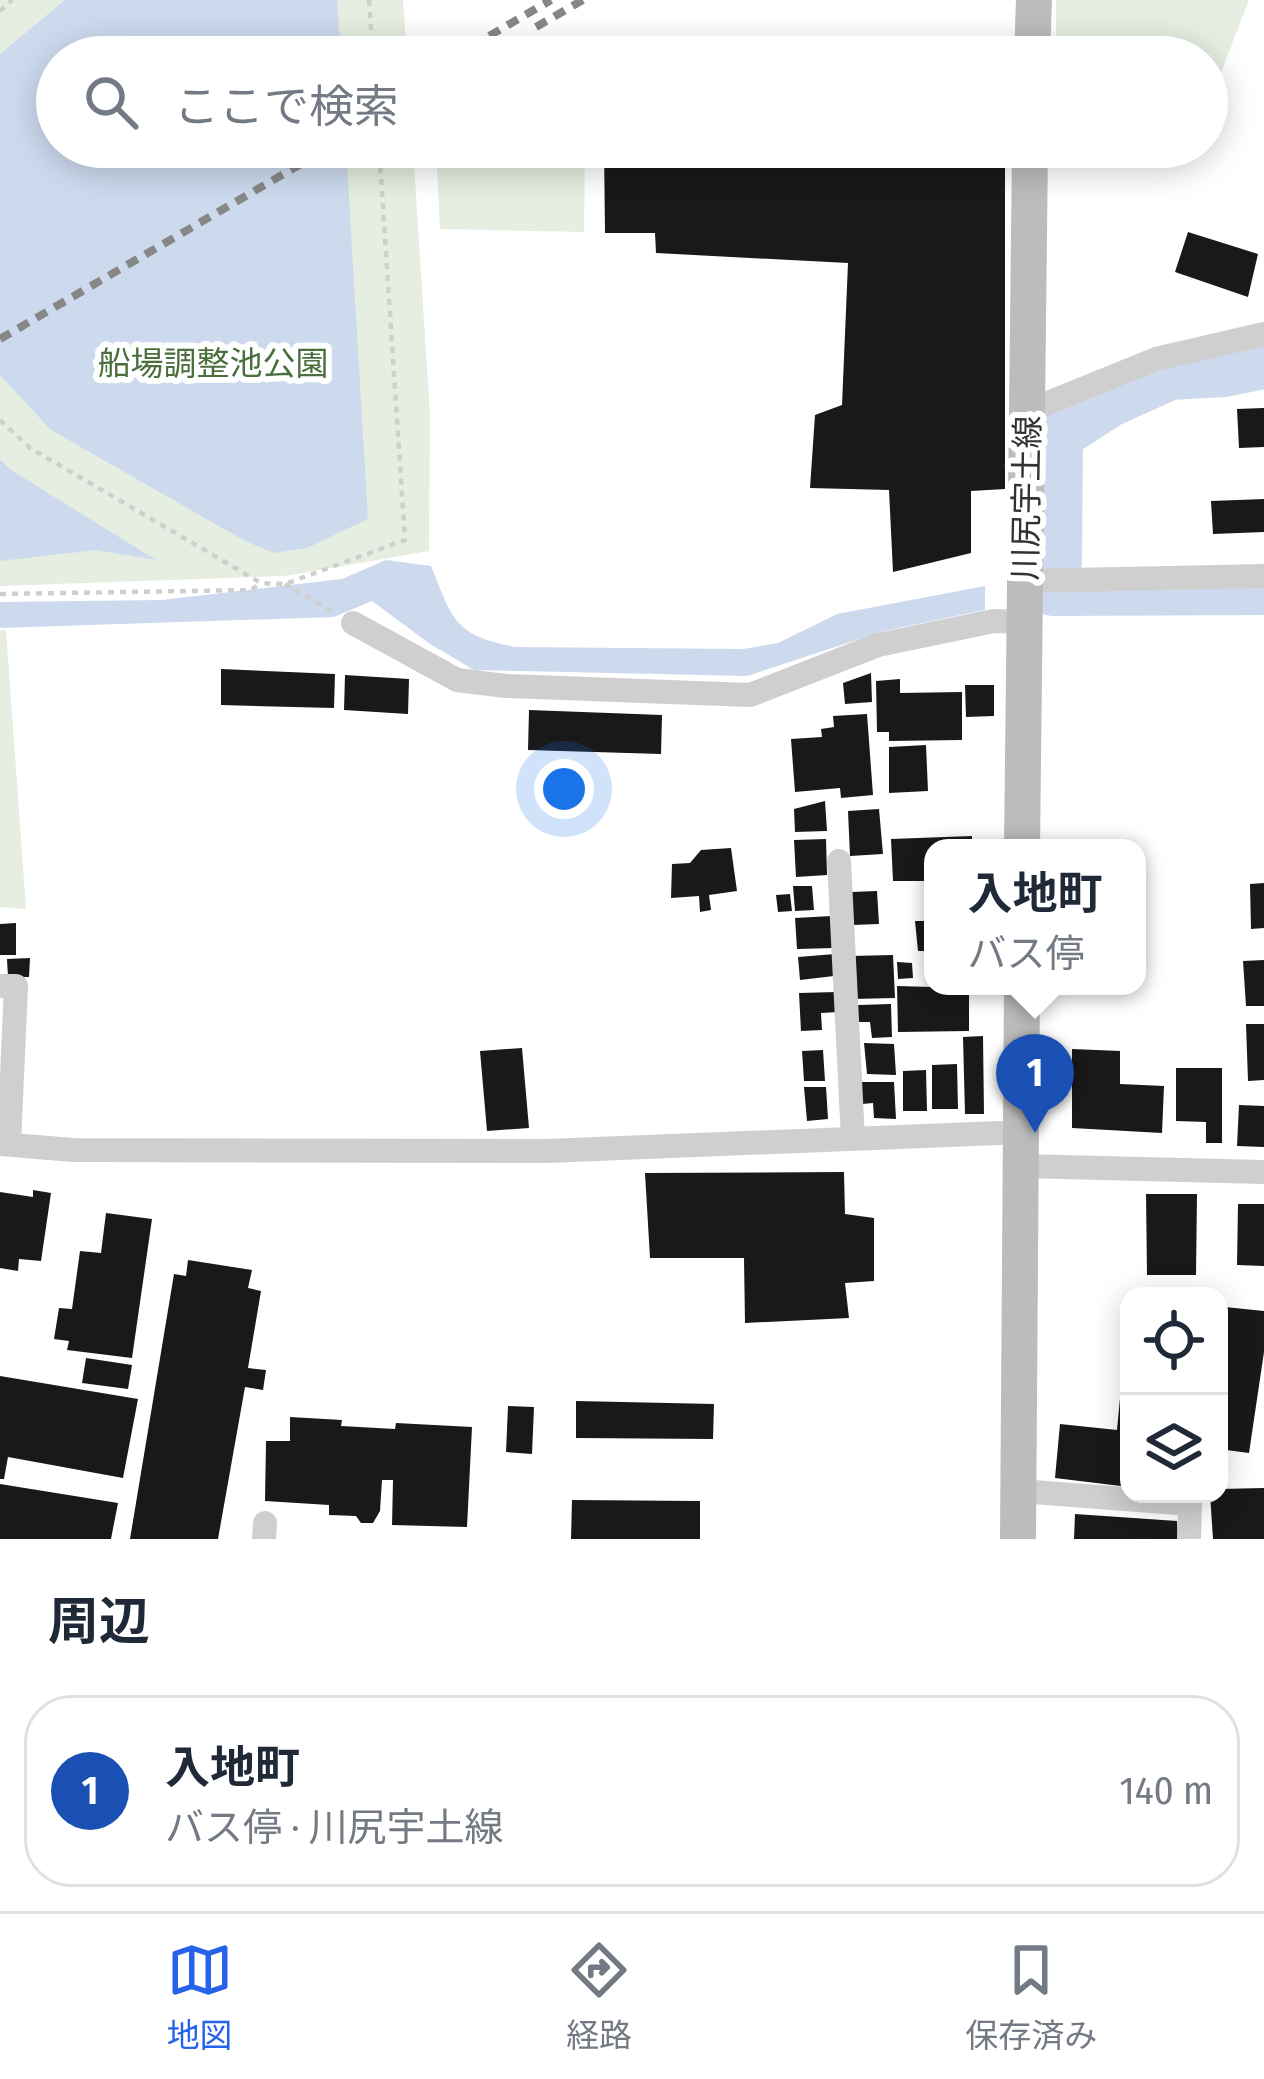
<!DOCTYPE html>
<html lang="ja">
<meta charset="utf-8">
<style>
body{margin:0;font-family:"Fira Sans Condensed","Noto Sans JP",sans-serif;background:#f6f6f7;color:#1f2937}
.controls{position:absolute;right:36px;bottom:36px;display:grid;overflow:hidden;border-radius:24px;box-shadow:0 6px 30px #0003}
.controls button{width:108px;height:108px;display:grid;place-items:center;padding:0;border:0;border-bottom:3px solid #e0e1e3;background:#fff;color:#1f2937;font:60px sans-serif}
.you{position:absolute;left:564px;top:789px;width:42px;height:42px;margin:-30px;border:9px solid #fff;border-radius:50%;background:#1a73e8;box-shadow:0 0 0 18px #1a73e833}
.badge{display:grid;place-items:center;width:78px;height:78px;border-radius:50%;background:#2563eb;color:#fff;font-size:39px;font-weight:700}
.pin{position:absolute;translate:-50% -99px;filter:drop-shadow(0 3px 6px #0008)}
.pin::after{content:'';position:absolute;top:63px;width:42px;height:36px;background:inherit;clip-path:polygon(0 0,100% 0,50% 100%)}
.popup{position:absolute;left:924px;top:839px;width:222px;height:156px;box-sizing:border-box;display:grid;place-content:center;border-radius:24px;background:#fff;filter:drop-shadow(0 3px 9px #0005);font-size:39px;white-space:nowrap;color:#747a83}
.popup b{font-size:45px;color:#1f2937}
.popup::after{content:'';position:absolute;left:50%;top:100%;margin-left:-24px;border:24px solid transparent;border-top-color:#fff}
.list{margin:0;padding:0;list-style:none}
h2{display:flex;justify-content:space-between;align-items:center;height:156px;margin:0;padding:0 48px;font-size:51px}
h2 small{font-size:39px;font-weight:400;color:#747a83}
.list li{display:grid;grid-template-columns:78px 1fr auto;gap:36px;align-items:center;box-sizing:border-box;height:192px;margin:0 24px 24px;padding:0 24px;border:3px solid #e0e1e3;border-radius:48px}
.list b{display:block;font-size:45px;white-space:nowrap}
.list p{margin:0;font-size:39px;white-space:nowrap;color:#747a83}
.list em{font-size:39px;font-style:normal;color:#747a83}
.icon{flex:none;width:66px;height:66px;fill:none;stroke:currentColor;stroke-width:2;stroke-linecap:round;stroke-linejoin:round}
.map{position:relative;flex:none;width:1264px;height:1539px;overflow:hidden}
.search{position:absolute;background:#fff;box-shadow:0 6px 30px #0003;left:36px;right:36px;top:36px;height:132px;display:flex;align-items:center;gap:30px;box-sizing:border-box;padding:0 42px;border-radius:66px;color:#747a83;font-size:45px}
.sheet{height:372px;background:#fff}
nav{display:flex;justify-content:space-around;align-items:center;box-sizing:border-box;height:168px;border-top:3px solid #e0e1e3;background:#fff;font-size:33px;color:#747a83}
nav a{display:grid;justify-items:center;gap:6px}
nav .on{color:#2563eb}
.map>svg:first-child{display:block}
</style>
<div class="map">
<svg width="1264" height="1539" viewBox="0 0 1264 1539">
<rect width="100%" height="100%" fill="#fff"/>
<!-- green -->
<path fill="#e5eee0" d="M0,0h403l4,57h-350v90h356l17,268 -1,136 -144,25 -285,10z
M1056,0h193l-42,108v-51h-151z
M436,147h149l-1,85 -144,-3z
M0,630h6l20,279 -26,-2z"/>
<!-- water -->
<path fill="#cddaee" d="M65,0h272l4,57h-284v90h289l22,372 -61,29 -33,5 -29,-12 -194,-111 -51,-55v-321z
M0,460l11,10 145,90 -60,-10 -96,11z
M386,560l45,6c22,54 23,69 84,81l228,2 35,-6 59,-29 148,-28v24l-101,21 -137,45 -273,-6 -44,-26 -58,-43 -38,16 -334,11v-26l161,-2 181,-21z"/>
<g fill="none" stroke-linecap="round" stroke-linejoin="round">
<!-- river -->
<path stroke="#cddaee" stroke-width="48" d="M1058,563l1,-127 51,-33 60,-27 54,-3 40,-8
M1053,592l211,-1"/>
</g>
<!-- building -->
<path fill="#191919" d="M604,147h401v342l-34,2v62l-78,19 -4,-82 -79,-2 5,-73 27,-10 6,-142 -192,-10 -1,-20h-50z
M1188,232l70,22 -10,43 -73,-25z
M1264,408v39l-25,1 -2,-39z
M1264,499v33l-51,2 -2,-33z
M221,669l114,5 -1,34 -113,-3z
M871,673l1,29 -27,2 -2,-21z
M345,675l64,4 -1,35 -64,-4z
M900,679v14l62,-1v48l-73,1v-9h-12l-1,-51z
M965,685h29v31l-28,1z
M529,710l133,5 -1,39 -133,-4z
M867,714l6,81 -32,3 -1,-10 -45,4 -4,-53 31,-2 -1,-8 13,-2 -1,-11z
M926,745l2,46 -39,2v-46z
M825,801l2,30 -32,1 -1,-23z
M879,809l4,45 -33,2 -2,-45z
M972,836v12h-39v33h-40l-2,-42z
M826,839l1,36 -31,2 -2,-37z
M731,848l6,43 -28,4 2,15 -11,2 -1,-16 -28,2 1,-34 18,-1 11,-13z
M1264,883v45l-13,1 -1,-45z
M793,886h19l2,24 -19,1z
M877,891l2,33 -26,1 -2,-33z
M790,894l2,17 -14,1 -2,-17z
M832,916l2,32 -37,1 -2,-31z
M915,921h18v30h-15z
M16,923v32h-16v-31z
M835,954l-1,22 -34,4 -2,-23z
M893,955l2,43 -42,1 -2,-43z
M30,958l-1,19h-21l-1,-18z
M1264,960v46h-18l-3,-45z
M897,962l15,1 1,15 -15,1z
M897,986l72,2v43l-71,1z
M837,992l1,20 -17,1 1,17 -21,1 -2,-38z
M891,1004l1,33 -20,1 -2,-16h-12v-17z
M1246,1024h18v56l-16,1z
M983,1036l1,78h-19l-2,-77z
M864,1043l30,1 2,31 -29,-1z
M522,1048l7,80 -42,3 -7,-80z
M1072,1049l48,2v33l44,2 -2,47 -90,-5z
M823,1050l2,31h-21l-2,-30z
M957,1064l1,45h-26v-44z
M1176,1068h46v75h-16v-21l-30,-1z
M926,1070l1,41h-24v-40z
M861,1082h33l2,37 -22,-1 -1,-15 -11,1z
M804,1087h22l2,32 -21,2z
M1239,1105l25,1v41l-27,-1z
M844,1172l1,42 29,4v63l-29,2 4,35 -104,5 -1,-65h-94l-5,-85z
M33,1190l18,3 -10,68 -22,-2 -1,12 -18,-3v-76l33,5z
M1146,1194h51l-1,81h-49z
M1238,1204h26v62l-27,-1z
M106,1213l46,6 -20,139 -65,-8 2,-9 -15,-2 5,-31 13,1 8,-58 21,2z
M188,1260l64,10 -4,18 13,3 -13,77 18,2 -3,20 -18,-3 -27,152h-88l44,-265 12,2z
M1225,1307l39,4v41l-15,101 -30,-4v-94z
M86,1358l46,7 -4,24 -46,-6z
M0,1376l138,23 -15,79 -115,-21 -4,22h-4z
M1122,1377l7,1v109l-74,-9 5,-54 57,6z
M576,1401l138,3 -1,35 -137,-1z
M508,1406l26,1 -2,47 -26,-2z
M290,1417l52,3 -1,6 54,3 1,-6 76,4 -5,100 -75,-2 1,-45h-11l-2,31 -7,12h-12l-5,-7 -27,-1v-10l-64,-4 1,-60h24z
M0,1484l118,19 -7,36h-111z
M1264,1488v51h-51l-3,-45h9v-5z
M572,1500l128,1v38h-129z
M1075,1514l102,7 1,18h-104z"/>
<g fill="none" stroke-linecap="round" stroke-linejoin="round">
<!-- path -->
<path stroke="#cfcfcf" stroke-width="4.5" stroke-dasharray="6 6" stroke-linecap="butt" d="M369,0l4,57
M0,11l12,-11
M0,420l30,28 231,135 24,1 120,-44 -26,-393
M285,584l47,27
M0,594l251,-4 10,-7"/>
<!-- minor -->
<path stroke="#cfcfcf" stroke-width="24" d="M1028,411l128,-52 108,-25
M1026,581l238,-5
M353,623l104,57 49,6 244,9 128,-50 116,-24 29,1
M839,861l14,278
M0,986h16l-7,158
M0,1144l73,6 474,1 475,-19
M1021,1166l243,6
M1020,1491l170,13 -1,35
M264,1539l1,-16"/>
<!-- secondary -->
<path stroke="#bcbcbc" stroke-width="36" d="M1032,57l2,-57
M1022,848l8,-701
M1018,1539l4,-553"/>
<!-- rail -->
<path stroke="#878787" stroke-width="8" stroke-dasharray="12 9" stroke-linecap="butt" d="M536,27l47,-27
M453,57l98,-57
M0,339l330,-192"/>
</g>
<g text-anchor="middle" dominant-baseline="central" stroke-width="12" stroke-linejoin="round" paint-order="stroke">
<!-- park labels -->
<g font-size="33" fill="#4a6f3d" stroke="#fff">
<text x="213" y="364">船場調整池公園</text>
</g>
<!-- street labels -->
<g font-size="33" fill="#323232" stroke="#fff">
<text transform="translate(1027 498) rotate(-89)">川尻宇土線</text>
</g>
</g>
</svg>
<div class="controls">
<button><svg class="icon" aria-label="locate" viewBox="0 0 24 24"><circle cx="12" cy="12" r="6"/><path d="M12 2v4M12 18v4M2 12h4M18 12h4"/></svg></button>
<button><svg class="icon" aria-label="layers" viewBox="0 0 24 24"><path d="M12 4l9 5-9 5-9-5zM3 14l9 5 9-5"/></svg></button>
</div>
<div class="you"></div>
<div class="pin badge" style="left:1035px;top:1133px;background:#1a4fb4">1</div>
<div class="popup"><b>入地町</b>バス停</div>
<div class="search"><svg class="icon" aria-label="search" viewBox="0 0 24 24"><circle cx="10" cy="10" r="6"/><path d="M15 15l6 6"/></svg>ここで検索</div>
</div>
<section class="sheet">
<h2>周辺<small></small></h2>
<ul class="list">
<li><span class="badge" style="background:#1a4fb4">1</span><div><b>入地町</b><p>バス停 · 川尻宇土線</p></div><em>140 m</em></li>
</ul>
</section>
<nav>
<a class="on"><svg class="icon" aria-label="map" viewBox="0 0 24 24"><path d="M3 6l6-2 6 2 6-2v14l-6 2-6-2-6 2zM9 4v14M15 6v14"/></svg>地図</a>
<a><svg class="icon" aria-label="directions" viewBox="0 0 24 24"><path d="M12 3l9 9-9 9-9-9zM9 14v-3h6M13 9l2 2-2 2"/></svg>経路</a>
<a><svg class="icon" aria-label="saved" viewBox="0 0 24 24"><path d="M7 4h10v16l-5-4-5 4z"/></svg>保存済み</a>
</nav>
